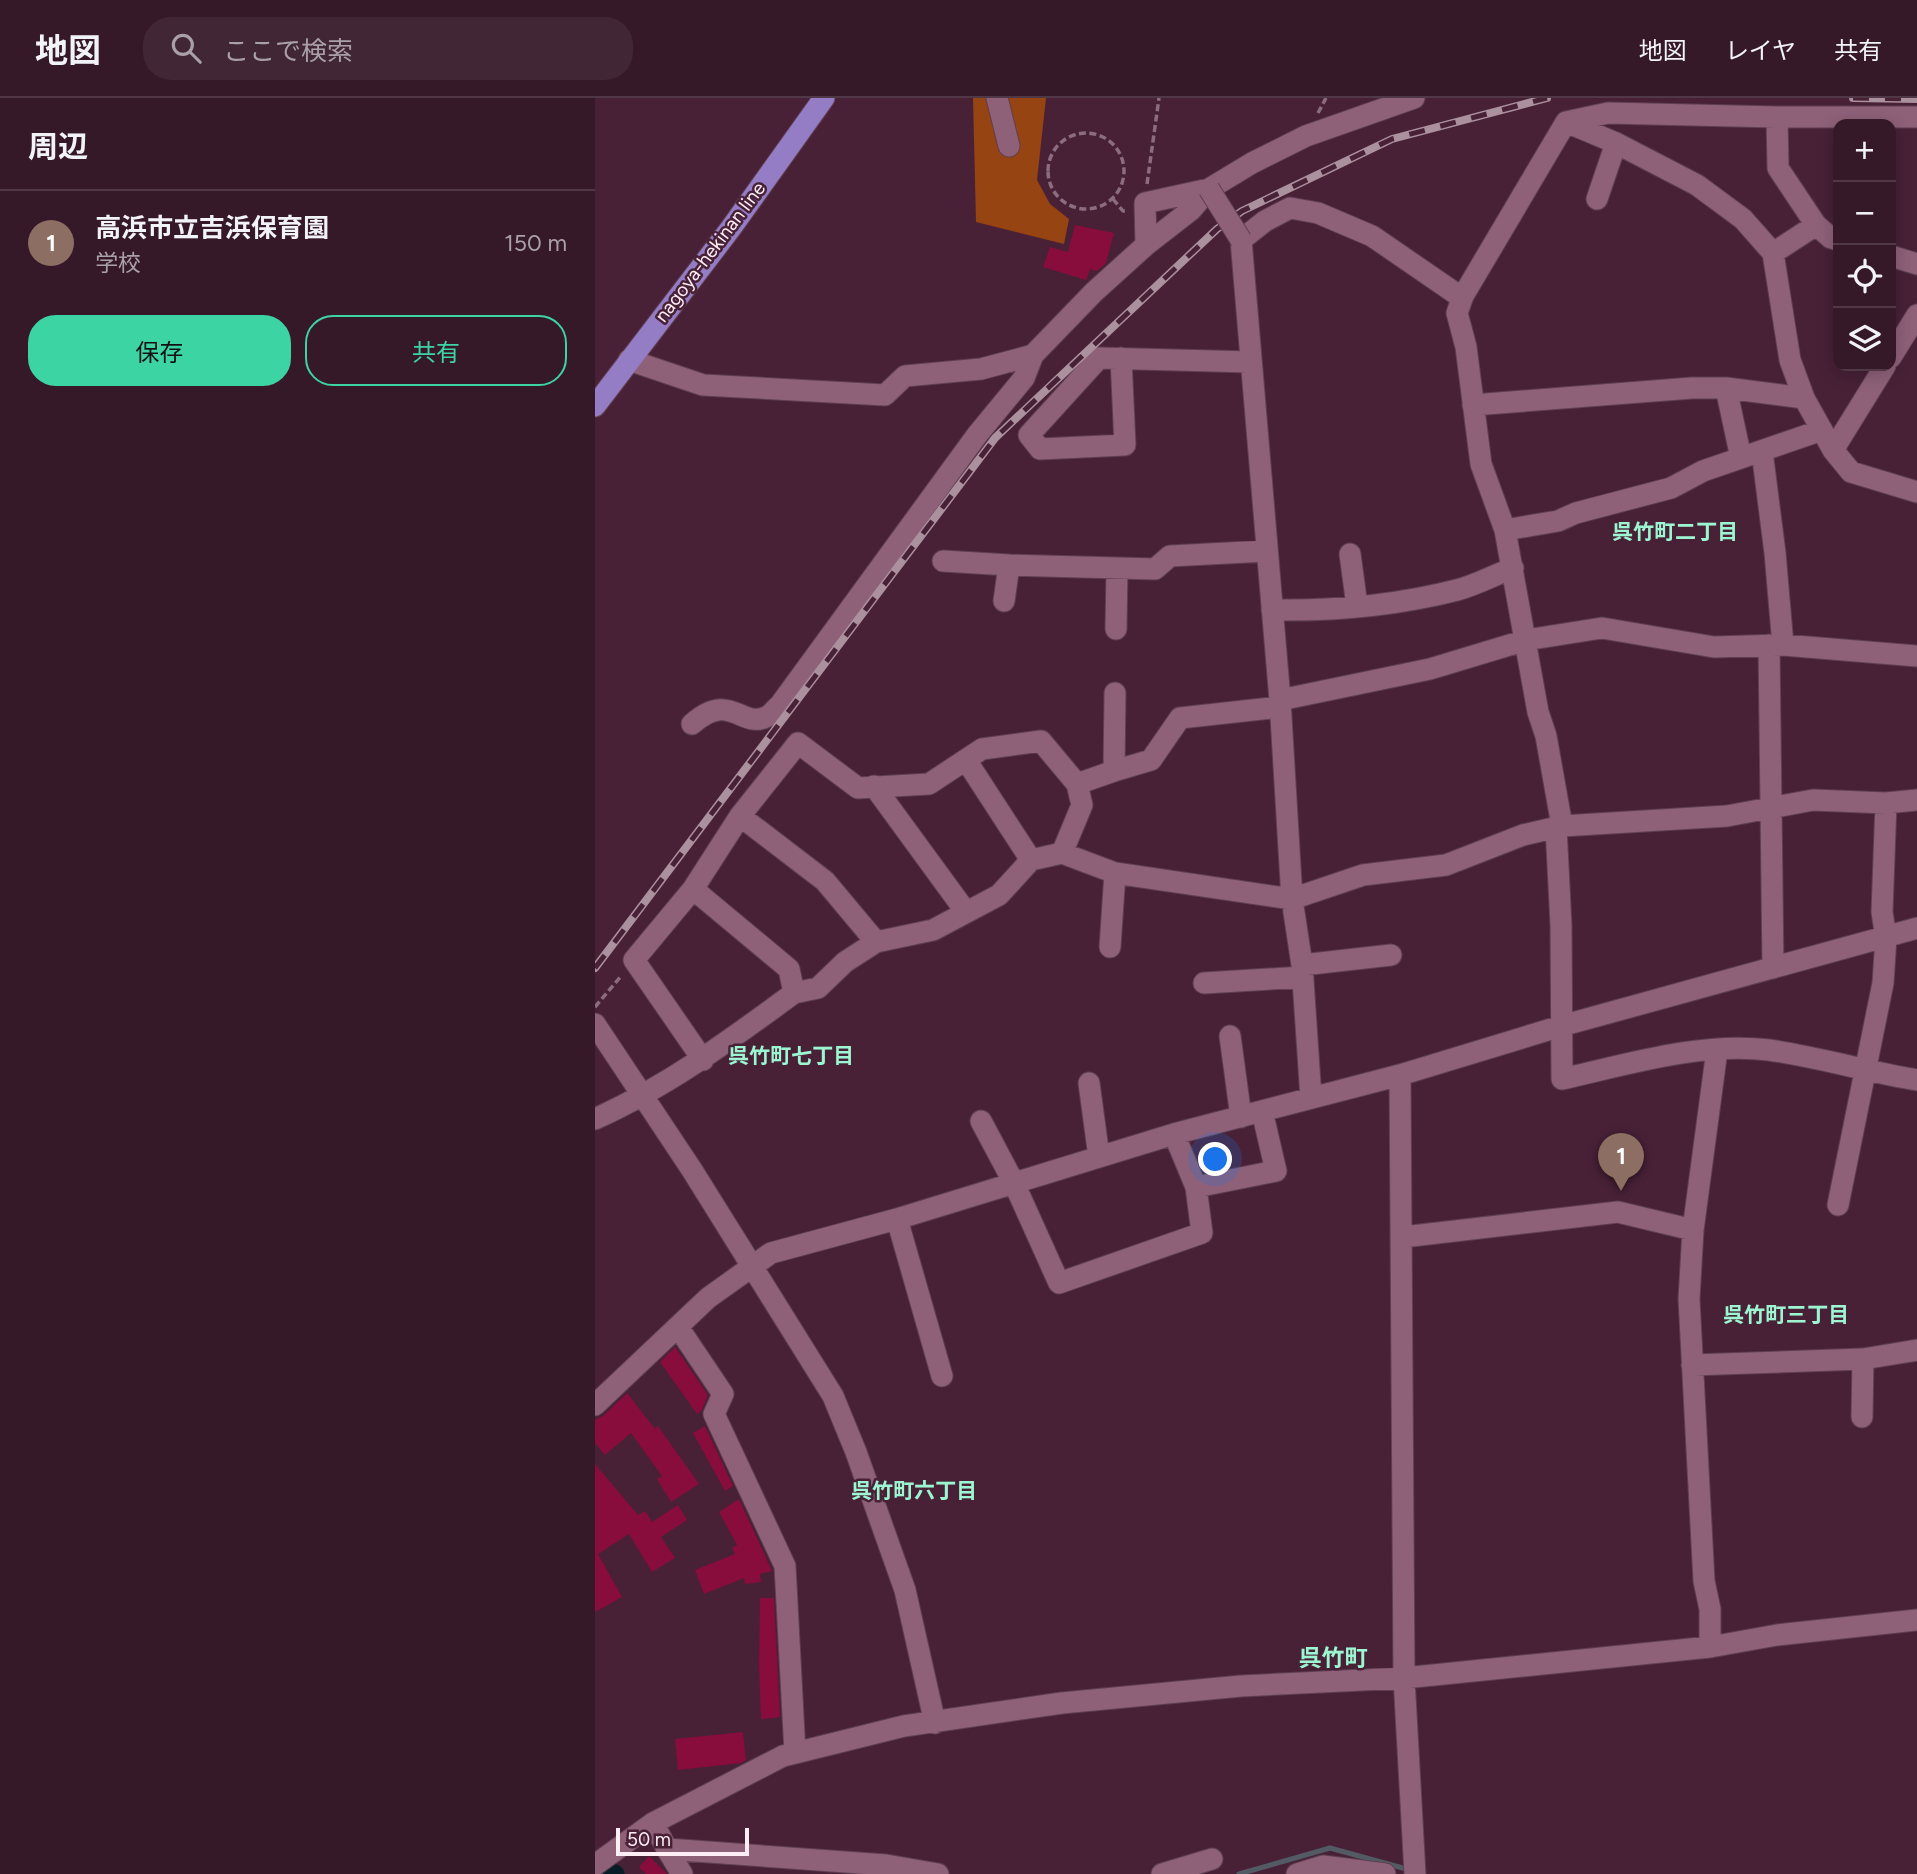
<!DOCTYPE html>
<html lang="ja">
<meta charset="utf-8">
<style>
body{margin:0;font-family:Figtree,"Noto Sans JP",sans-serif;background:#412635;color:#f1f3f6}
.controls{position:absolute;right:21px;top:21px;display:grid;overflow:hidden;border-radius:14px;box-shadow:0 4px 18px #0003}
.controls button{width:63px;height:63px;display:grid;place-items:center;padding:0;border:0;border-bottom:2px solid #503846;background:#361929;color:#f1f3f6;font:35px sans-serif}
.scale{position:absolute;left:21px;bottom:18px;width:133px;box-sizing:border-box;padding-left:7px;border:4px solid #fdedf4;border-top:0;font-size:19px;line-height:24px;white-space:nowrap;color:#fdedf4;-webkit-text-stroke:5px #482137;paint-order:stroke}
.you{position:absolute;left:621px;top:1062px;width:24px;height:24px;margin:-18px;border:5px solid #fff;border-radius:50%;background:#1a73e8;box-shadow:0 0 0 10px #1a73e833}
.badge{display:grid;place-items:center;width:46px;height:46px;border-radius:50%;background:#3dd4a3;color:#fff;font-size:23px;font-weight:700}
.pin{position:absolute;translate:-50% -58px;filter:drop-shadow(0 2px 4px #0008)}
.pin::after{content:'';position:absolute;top:37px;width:24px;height:21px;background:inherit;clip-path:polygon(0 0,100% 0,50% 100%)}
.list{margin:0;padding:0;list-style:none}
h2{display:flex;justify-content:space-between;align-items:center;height:91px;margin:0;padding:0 28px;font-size:30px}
h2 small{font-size:23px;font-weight:400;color:#aaa0a8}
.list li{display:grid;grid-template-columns:46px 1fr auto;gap:21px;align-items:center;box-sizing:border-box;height:105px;padding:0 28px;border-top:2px solid #503846}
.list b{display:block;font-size:26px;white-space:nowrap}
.list p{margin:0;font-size:23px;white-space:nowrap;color:#aaa0a8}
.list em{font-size:23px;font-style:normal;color:#aaa0a8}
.actions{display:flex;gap:14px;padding:21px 28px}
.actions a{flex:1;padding:16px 0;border:2px solid #3dd4a3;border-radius:28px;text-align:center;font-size:24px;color:#3dd4a3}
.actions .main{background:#3dd4a3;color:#111}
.icon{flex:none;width:38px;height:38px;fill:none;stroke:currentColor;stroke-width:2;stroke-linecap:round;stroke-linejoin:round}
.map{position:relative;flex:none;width:1322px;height:1776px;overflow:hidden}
header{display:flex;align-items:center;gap:42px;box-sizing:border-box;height:98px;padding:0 35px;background:#361929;border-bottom:2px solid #503846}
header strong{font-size:33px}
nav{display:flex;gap:38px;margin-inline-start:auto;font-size:24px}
.search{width:490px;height:63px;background:#412635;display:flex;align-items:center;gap:18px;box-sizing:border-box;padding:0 24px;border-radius:28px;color:#aaa0a8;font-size:26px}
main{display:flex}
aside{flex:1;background:#361929}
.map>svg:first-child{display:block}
</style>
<header>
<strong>地図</strong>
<div class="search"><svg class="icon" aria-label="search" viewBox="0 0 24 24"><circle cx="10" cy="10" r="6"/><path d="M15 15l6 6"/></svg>ここで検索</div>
<nav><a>地図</a><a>レイヤ</a><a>共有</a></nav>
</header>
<main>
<aside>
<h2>周辺<small></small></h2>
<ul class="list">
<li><span class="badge" style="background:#8d6e63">1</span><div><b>高浜市立吉浜保育園</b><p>学校</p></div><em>150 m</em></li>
</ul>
<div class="actions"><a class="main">保存</a><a>共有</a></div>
</aside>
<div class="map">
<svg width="1322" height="1776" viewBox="0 0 1322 1776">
<rect width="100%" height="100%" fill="#482137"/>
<!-- forest -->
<path fill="#964412" d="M378,0h73l-9,82 13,24 19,15 -5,25 -88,-22z"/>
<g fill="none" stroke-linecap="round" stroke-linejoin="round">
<!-- stream -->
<path stroke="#525b64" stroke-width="5" d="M644,1776l91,-26 80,22"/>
<!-- canal -->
<path stroke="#091d26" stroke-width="19" d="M0,1768l20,8"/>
</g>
<!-- building -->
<path fill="#880c3c" d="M480,127l39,8 -8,30 -9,8 -7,-2 -4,11 -43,-13 7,-20 18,5z
M80,1249l33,48 -6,15 -5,4 -37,-52z
M32,1295l28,36 3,-3 41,58 -28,18 -14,-23 5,-3 -31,-43 -26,22 -10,-12v-23l9,-5z
M110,1328l28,60 -8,5 -32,-58z
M0,1366l43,51 7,-4 7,11 26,-17 9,15 -26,17 14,21 -23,14 -23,-38 -31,20 24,43 -27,15z
M144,1401l33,72 -12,3 1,8 -16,2 -1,-6 -40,16 -9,-24 40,-16 -3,-6 5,-3 -18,-33z
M165,1500h14l6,119 -19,2 -2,-55z
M148,1634l3,28 -5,3 -63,7 -3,-31z
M54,1758l18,18h-21l-7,-7z"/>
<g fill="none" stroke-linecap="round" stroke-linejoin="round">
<defs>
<path id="minor" d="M402,0l12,48
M1182,19h140
M971,24l42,-9 169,4 1,51 38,57
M1002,101l19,-56
M551,147l-1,-42 64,-14
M1178,155l43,-28 15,13 7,2
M1296,158l26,8
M1296,259l26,-42
M526,260l4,87 -85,4 -11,-14 70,-77 152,4
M34,262l74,25 182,10 20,-19 76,-7 52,-14 61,-63 52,-47 45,-35 18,-21 43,-26 54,-27 108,-38
M1131,290l15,70
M878,307l219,-17h34l78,10
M1238,352l52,-84
M1167,353l13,102 8,92
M910,432l53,-9 18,-8 95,-25 32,-17 119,-41
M755,456l7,52
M348,463l66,4 -5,36
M414,467l146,4 15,-13 96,-5
M677,512c61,1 126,-5 185,-20 19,-5 37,-15 56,-22
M521,531l1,-61
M1174,547l4,323
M685,602l150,-31 96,-29 76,-12 112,19 69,-2 134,11
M97,626c39,-35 50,7 76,-8 4,-2 8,-8 12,-11l197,-270 47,-57 9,-23
M519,673l37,-11 29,-42 100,-11
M482,686l37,-13 1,-78
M279,688l92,126
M145,718l85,65 51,61 57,-12 66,-35 32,-35
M967,728l-16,-90 -8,-24 -33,-182 -24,-66 -15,-117 -9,-34 6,-17 103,-174 50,21 81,42 46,34 30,34 17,107 14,38 29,52 18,22 66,20
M961,729l5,98 1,154c67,-15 138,-37 207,-29 50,7 99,22 148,30
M467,755l53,20 177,26 71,-24 83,-10 77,-30 39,-9 165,-10 86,-16 73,3 31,-3
M98,791l47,-73 58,-73 60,45 71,-4 53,-35 59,-8 36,43 5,21 -20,48 -31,7 -65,-100
M515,849l5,-74
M707,867l89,-10
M609,885l99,-6
M199,895l24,-5 27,-26 31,-20
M0,926l97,146 141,226 23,56 49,138 30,133
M635,938l11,81
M805,977l4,603 11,196
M494,985l10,74
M716,1000l-9,-133 -10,-66 -12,-199 -39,-460 24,-19 25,-13 28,5 54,23 83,57 8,3
M0,1021c73,-33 135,-79 199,-126l-5,-24 -96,-80 -59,71 69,100
M386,1023l33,62 45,100 143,-50 -6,-46 80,-16 -14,-60
M579,1036l22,53
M1243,1107l45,-222 3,-45 -4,-26 4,-109
M302,1121l45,157
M808,1139l215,-25 75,18
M83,1229l45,67 -9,20 71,152 10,187
M1097,1267l171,-6 54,-9
M0,1307l113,-107 63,-45 126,-34 277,-85 226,-59 161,-49 356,-98
M1267,1319l1,-58
M1115,1549v-38l-6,-28 -15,-282 4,-69 24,-180
M58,1725l14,26 219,16 52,9
M72,1751l15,25
M0,1767l58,-42 130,-67 121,-30 158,-23 179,-17 163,-8 306,-31 67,-12 140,-15
M567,1776l50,-15
M702,1776l26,-8 62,8"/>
<path id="major" d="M0,308l136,-178 93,-130"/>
</defs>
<!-- minor casing -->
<use href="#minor" stroke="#5f3f51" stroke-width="23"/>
<!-- major casing -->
<use href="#major" stroke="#5f3f51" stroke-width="23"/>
<!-- path -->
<path stroke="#8b6d7d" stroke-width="3.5" stroke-dasharray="7 3.5" stroke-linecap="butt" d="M723,15l8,-15
M453 73a38 38 0 1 1 76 0a38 38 0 1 1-76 0Z
M552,86l12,-86
M518,101l10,12h3
M0,909l27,-32"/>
<!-- minor -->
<use href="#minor" stroke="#8e6179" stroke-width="21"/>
<!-- major -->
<use href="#major" stroke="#957dc6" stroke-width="21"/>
<defs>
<path id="rail" d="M1258,0l64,1
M0,870l400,-530 222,-209 25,-18 150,-72 155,-41"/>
</defs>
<!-- rail casing -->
<use href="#rail" stroke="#ab909e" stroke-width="8"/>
<!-- rail -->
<use href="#rail" stroke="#482137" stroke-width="5" stroke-dasharray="16" stroke-linecap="butt"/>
<defs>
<path id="minor-bridge" d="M614,91l32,51"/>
</defs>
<!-- minor-bridge casing -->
<use href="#minor-bridge" stroke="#5f3f51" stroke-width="23" stroke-linecap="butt"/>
<!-- minor-bridge -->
<use href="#minor-bridge" stroke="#8e6179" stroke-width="21"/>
</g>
<g text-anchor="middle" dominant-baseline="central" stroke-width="5" stroke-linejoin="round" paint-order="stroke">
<!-- street labels -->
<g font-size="19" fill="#fdedf4" stroke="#482137">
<text transform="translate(115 154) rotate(-53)">nagoya-hekinan line</text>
</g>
<!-- neighbourhood labels -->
<g font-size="21" font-weight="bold" fill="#9df6d2" stroke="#482137">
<text x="1080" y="433">呉竹町二丁目</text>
<text x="196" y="957">呉竹町七丁目</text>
<text x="1191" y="1216">呉竹町三丁目</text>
<text x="319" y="1392">呉竹町六丁目</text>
</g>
<!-- quarter labels -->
<g font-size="23" font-weight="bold" fill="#9df6d2" stroke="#482137">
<text x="738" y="1560">呉竹町</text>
</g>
</g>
</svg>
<div class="controls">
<button>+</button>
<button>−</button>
<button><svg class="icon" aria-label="locate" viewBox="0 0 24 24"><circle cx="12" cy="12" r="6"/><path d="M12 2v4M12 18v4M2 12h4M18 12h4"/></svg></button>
<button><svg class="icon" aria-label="layers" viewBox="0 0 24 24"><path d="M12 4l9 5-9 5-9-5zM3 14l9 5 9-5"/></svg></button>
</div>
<div class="scale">50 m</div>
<div class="you"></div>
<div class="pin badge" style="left:1026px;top:1093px;background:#8d6e63">1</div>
</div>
</main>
